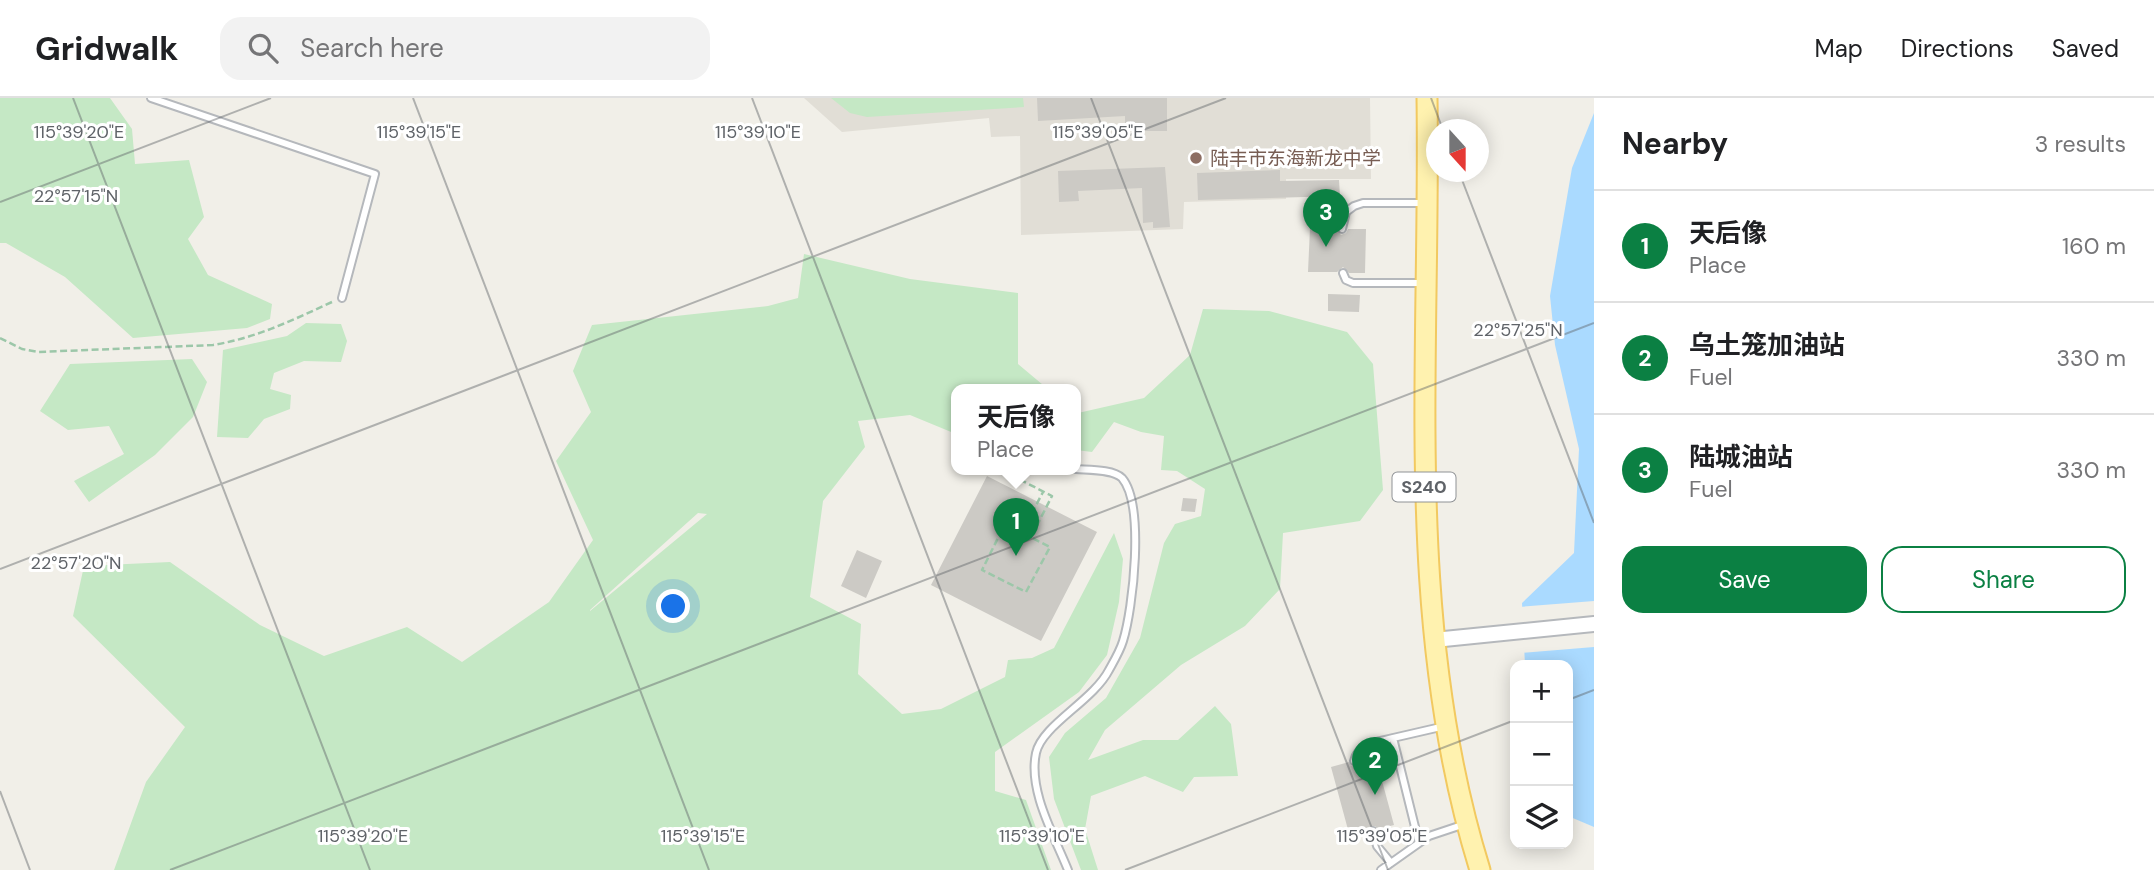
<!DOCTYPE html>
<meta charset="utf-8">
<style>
body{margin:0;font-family:"DM Sans","Noto Sans SC",sans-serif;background:#f2f2f2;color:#202124}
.controls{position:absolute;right:21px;bottom:21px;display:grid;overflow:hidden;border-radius:14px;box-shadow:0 4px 18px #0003}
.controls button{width:63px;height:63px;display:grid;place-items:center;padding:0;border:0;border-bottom:2px solid #e0e0e0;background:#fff;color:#202124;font:35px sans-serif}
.compass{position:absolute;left:1426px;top:21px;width:63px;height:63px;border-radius:50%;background:#fff;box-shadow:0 4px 18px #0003;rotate:159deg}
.you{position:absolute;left:674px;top:509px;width:24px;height:24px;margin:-18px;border:5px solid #fff;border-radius:50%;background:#1a73e8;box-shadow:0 0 0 10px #1a73e833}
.badge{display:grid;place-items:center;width:46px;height:46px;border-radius:50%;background:#0b8043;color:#fff;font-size:23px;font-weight:700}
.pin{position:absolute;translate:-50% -58px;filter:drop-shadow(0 2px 4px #0008)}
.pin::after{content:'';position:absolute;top:37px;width:24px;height:21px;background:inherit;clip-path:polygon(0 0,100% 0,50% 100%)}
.popup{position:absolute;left:951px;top:286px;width:130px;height:91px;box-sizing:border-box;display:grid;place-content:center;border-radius:14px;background:#fff;filter:drop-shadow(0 2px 5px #0005);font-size:23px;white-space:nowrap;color:#757577}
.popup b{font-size:26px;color:#202124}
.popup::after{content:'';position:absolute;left:50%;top:100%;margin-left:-14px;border:14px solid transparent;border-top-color:#fff}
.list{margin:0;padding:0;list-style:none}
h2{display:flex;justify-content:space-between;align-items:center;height:91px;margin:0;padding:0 28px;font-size:30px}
h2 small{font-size:23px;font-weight:400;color:#757577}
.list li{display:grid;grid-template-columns:46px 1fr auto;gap:21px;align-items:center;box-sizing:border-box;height:112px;padding:0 28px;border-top:2px solid #e0e0e0}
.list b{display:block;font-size:26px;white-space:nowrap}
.list p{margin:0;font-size:23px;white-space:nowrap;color:#757577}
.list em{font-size:23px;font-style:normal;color:#757577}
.actions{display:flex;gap:14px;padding:21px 28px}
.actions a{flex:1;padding:16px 0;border:2px solid #0b8043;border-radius:21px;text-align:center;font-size:24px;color:#0b8043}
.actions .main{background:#0b8043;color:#fff}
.icon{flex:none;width:38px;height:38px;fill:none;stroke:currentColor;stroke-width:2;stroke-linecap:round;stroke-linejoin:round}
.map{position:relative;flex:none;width:1594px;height:772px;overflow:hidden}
header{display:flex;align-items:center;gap:42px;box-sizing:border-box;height:98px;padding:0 35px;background:#fff;border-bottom:2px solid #e0e0e0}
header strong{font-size:33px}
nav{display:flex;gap:38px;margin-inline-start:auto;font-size:24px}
.search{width:490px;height:63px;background:#f2f2f2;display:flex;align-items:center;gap:18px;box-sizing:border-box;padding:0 24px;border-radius:21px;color:#757577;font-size:26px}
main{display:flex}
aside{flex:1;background:#fff}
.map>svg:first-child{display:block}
</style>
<header>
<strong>Gridwalk</strong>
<div class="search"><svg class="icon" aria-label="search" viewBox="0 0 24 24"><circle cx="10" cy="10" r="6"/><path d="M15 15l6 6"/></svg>Search here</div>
<nav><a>Map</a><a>Directions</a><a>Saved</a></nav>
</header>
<main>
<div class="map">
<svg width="1594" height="772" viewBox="0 0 1594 772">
<rect width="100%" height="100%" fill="#f1efe8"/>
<!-- education -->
<path fill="#e1ded6" d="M804,0h566l1,81h-85v20l-102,3 -1,27 -162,6 -1,-99 -29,1 -2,-19 -147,14z"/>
<!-- green -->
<path fill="#c5e8c5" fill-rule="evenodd" d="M0,0h110l22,31 3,35 54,-4 15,57 -16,22 20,36 64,29 -2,15 -23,9 -114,10 -68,-61 -59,-34h-6z
M831,0h192l1,9 -157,10 -17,-4z
M804,156l106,25 108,14v71l31,26h-93v44l-46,-19 -52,6 7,26 -42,54 -13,96 51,27 -3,50 44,40 39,-5 64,-32 3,-17 24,-2 22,-10 60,-115 9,26 -4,43 -12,53 -28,37 -84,60v39l31,9 25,70h-937l32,-88 39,-55 -112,-111 11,-50 86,-4 90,63 64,31 83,-29 55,35 87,-60 44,-62 -37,-79 35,-49 -18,-41 19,-46 176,-19 30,-8zM698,415l9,1 -117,97v-1z
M1203,211l66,2 78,21 26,32 10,126 -23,31 -77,12 -3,56 -35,37 -64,39 -76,65 -17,30 55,-20h35l37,-34 16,18 7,52 -44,1 -11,15 -38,-16 -54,20 -6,33 13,41h-17l-27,-71 -5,-42 16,-24 41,-35 34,-60 24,-95 11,-19 26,-8 4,-27 -28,-18 -16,-1 3,-34 -23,-4 -27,-10 -22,30 -16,-2v-39l2,2 66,-15 46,-43z
M306,225l35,1 6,17 -6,21 -37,-1 -30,12 -4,16 21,6 -1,14 -26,10 -16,19 -31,-1 6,-87 64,-14z
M192,261l15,23 -14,35 -38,38 -66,47 -15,-21 50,-27 -15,-28 -41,4 -28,-19 30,-47z"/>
<!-- water -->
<path fill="#aadaff" d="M1594,15v714l-26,-11v-151h-43l-3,-62 52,-50 5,-104 -24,-104 -5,-49 22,-128z"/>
<!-- pier -->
<path fill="#f1efe8" d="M1594,503v46l-73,6 -2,-46z"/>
<!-- building -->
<path fill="#cccac5" d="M1037,0h130v33h-42v-15l-87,5z
M1165,69l5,60 -17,1v-6l-10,1 -1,-35 -64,3 1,10 -20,1 -1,-31z
M1280,72v11l59,-1 1,16 -142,4 -1,-27z
M1310,130l26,1 5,6 5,-2 2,-4h18l-1,44h-16l-6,-6 -6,5h-29z
M1328,196l32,1 -1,17 -31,-1z
M987,378l110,56 -56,109 -110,-56z
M1183,400l14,1 -2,13 -14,-1z
M857,452l25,11 -16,37 -25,-12z
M1375,657l19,70 -16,4 -3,-3h-4l-4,6 -17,5 -19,-70 18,-5 2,4h5l5,-7z"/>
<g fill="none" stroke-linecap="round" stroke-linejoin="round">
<defs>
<path id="service" d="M151,0l224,76 -33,124
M1342,131l4,-17 8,-6 9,-3h63
M1343,175l3,7 7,3h71
M1354,663c4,-18 24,-19 39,-23
M1373,733l4,15 14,17
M1419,745l-26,-105 52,-12
M1068,772c-14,-35 -40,-79 -32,-117 6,-28 57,-52 73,-83 5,-9 11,-19 14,-29 10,-32 22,-136 -1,-163 -9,-9 -34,-8 -46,-9
M1381,772l48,-34 36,-12"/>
<path id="tertiary" d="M1434,542l160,-16"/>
<path id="primary" d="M1427,0c4,258 -25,522 53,772"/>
</defs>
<!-- service casing -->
<use href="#service" stroke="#b5b8bc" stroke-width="10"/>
<!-- tertiary casing -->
<use href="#tertiary" stroke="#b5b8bc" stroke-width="18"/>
<!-- primary casing -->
<use href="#primary" stroke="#f2c960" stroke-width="23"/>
<!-- path -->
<path stroke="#9cc7a9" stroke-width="2.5" stroke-dasharray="7 3.5" stroke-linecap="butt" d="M0,240l22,11 16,3 175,-7c43,-7 80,-25 119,-43
M1001,372l51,26 -21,41
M1005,426l45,23 -24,45 -44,-22z
M1022,434l21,-40"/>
<!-- service -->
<use href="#service" stroke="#fff" stroke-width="6"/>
<!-- tertiary -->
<use href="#tertiary" stroke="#fff" stroke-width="14"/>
<!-- primary -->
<use href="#primary" stroke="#fff2af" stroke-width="19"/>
</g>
<!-- ticks -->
<path fill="none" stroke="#5f6368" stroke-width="2" stroke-opacity="0.45" d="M73,0l297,772M413,0l296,772M752,0l296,772M1091,0l297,772M1431,0l12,32M1459,74l135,351M0,104l271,-104M0,471l1226,-471M1568,602l26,-10M0,693l30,79M170,772l1424,-547M1125,772l390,-150"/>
<!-- markers -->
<circle fill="#8d6e63" stroke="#fff" stroke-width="2.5" cx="1196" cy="60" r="7"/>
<g text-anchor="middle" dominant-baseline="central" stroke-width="6" stroke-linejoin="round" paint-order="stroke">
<!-- shield labels -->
<rect fill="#fff" stroke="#8f9295" stroke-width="2" x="1392.5" y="374.5" width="63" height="29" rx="5"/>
<g font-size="18" font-weight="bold" fill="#5f6368">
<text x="1424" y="389">S240</text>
</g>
<!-- education labels -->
<g font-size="19" fill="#785e54" stroke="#fff" text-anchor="start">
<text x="1210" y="60">陆丰市东海新龙中学</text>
</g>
</g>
<g font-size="18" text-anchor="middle" fill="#5f6368" stroke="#fff" stroke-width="6" stroke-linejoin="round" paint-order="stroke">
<text x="79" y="40">115°39'20"E</text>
<text x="419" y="40">115°39'15"E</text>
<text x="758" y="40">115°39'10"E</text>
<text x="1098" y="40">115°39'05"E</text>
<text x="76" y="104">22°57'15"N</text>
<text x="1518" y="238">22°57'25"N</text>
<text x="76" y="471">22°57'20"N</text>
<text x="363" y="744">115°39'20"E</text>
<text x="703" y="744">115°39'15"E</text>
<text x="1042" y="744">115°39'10"E</text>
<text x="1382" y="744">115°39'05"E</text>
</g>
</svg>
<div class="controls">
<button>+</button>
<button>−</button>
<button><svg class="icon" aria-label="layers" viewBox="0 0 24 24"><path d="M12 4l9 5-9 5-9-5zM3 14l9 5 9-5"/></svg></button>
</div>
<svg class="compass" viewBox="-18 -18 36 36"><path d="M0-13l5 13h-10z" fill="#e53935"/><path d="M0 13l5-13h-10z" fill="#757577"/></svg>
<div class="you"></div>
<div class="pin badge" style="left:1016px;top:458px">1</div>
<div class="popup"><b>天后像</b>Place</div>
<div class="pin badge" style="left:1375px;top:697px">2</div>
<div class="pin badge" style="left:1326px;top:149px">3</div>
</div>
<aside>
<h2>Nearby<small>3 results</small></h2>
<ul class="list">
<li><span class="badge">1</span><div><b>天后像</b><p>Place</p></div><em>160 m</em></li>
<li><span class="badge">2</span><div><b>乌土笼加油站</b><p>Fuel</p></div><em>330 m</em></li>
<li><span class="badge">3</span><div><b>陆城油站</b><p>Fuel</p></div><em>330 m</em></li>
</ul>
<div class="actions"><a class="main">Save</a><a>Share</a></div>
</aside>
</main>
